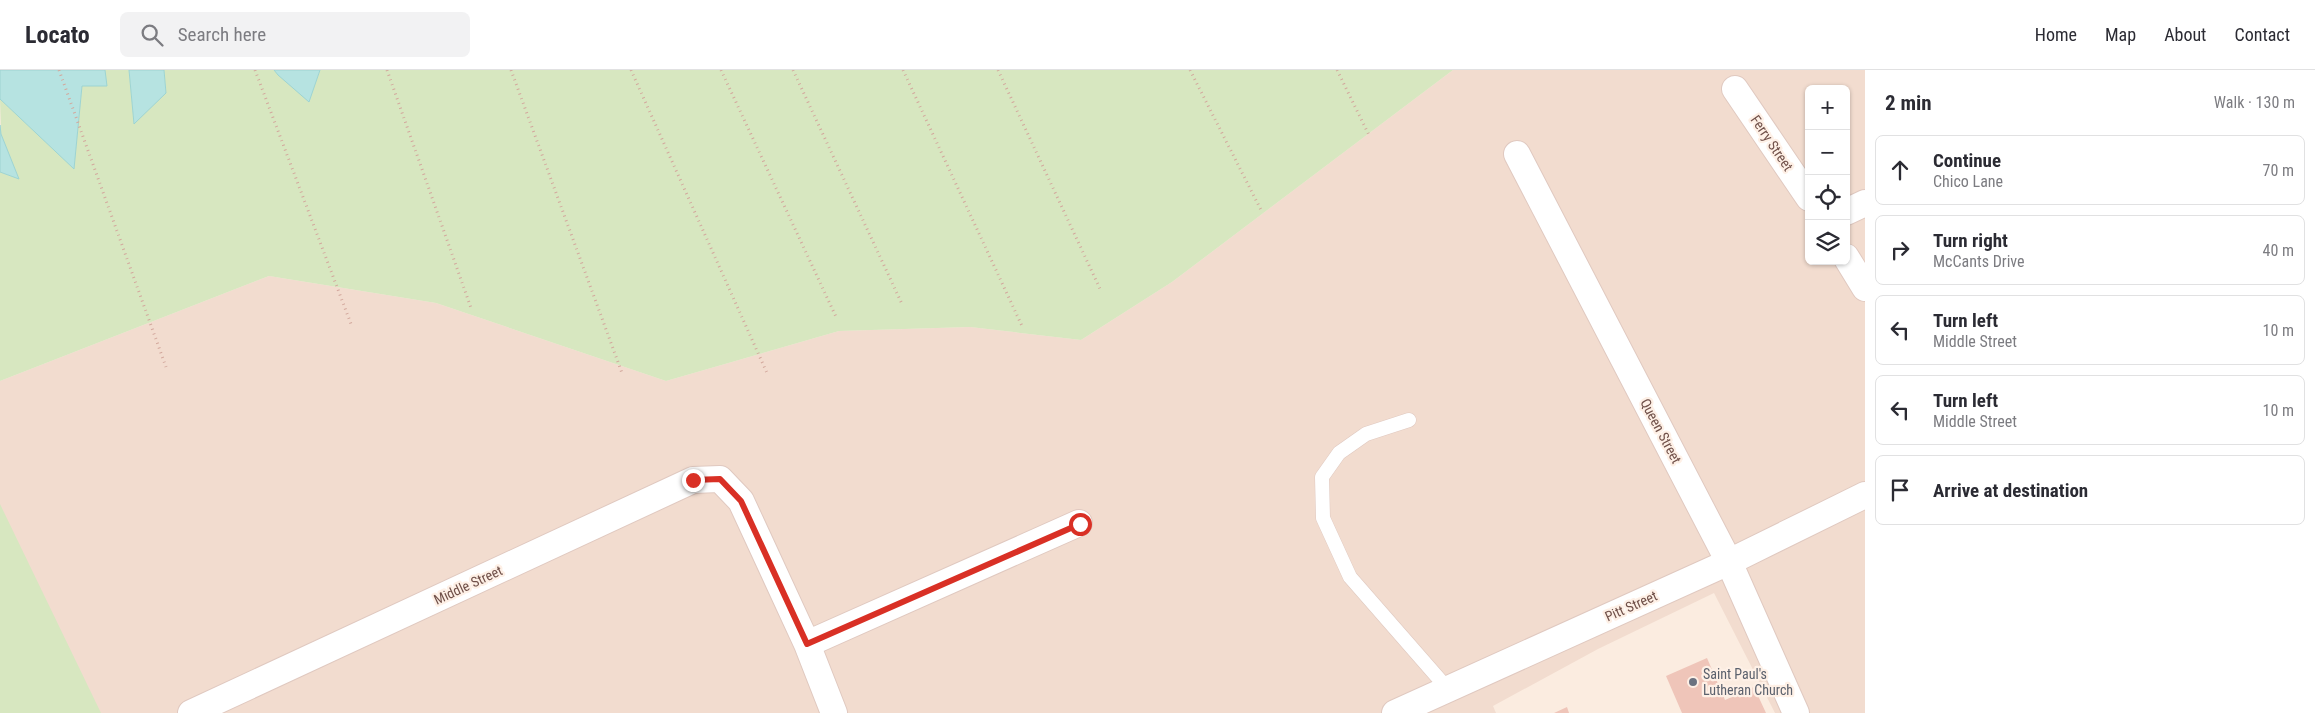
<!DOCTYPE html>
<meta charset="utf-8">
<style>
body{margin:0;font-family:"Roboto Condensed",sans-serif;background:#f2f2f3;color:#2b2b33}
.controls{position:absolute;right:15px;top:15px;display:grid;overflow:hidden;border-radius:8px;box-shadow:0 1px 4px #0004}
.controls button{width:45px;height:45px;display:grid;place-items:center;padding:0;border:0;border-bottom:1px solid #e1e1e2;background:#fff;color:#2b2b33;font:25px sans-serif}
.stop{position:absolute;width:15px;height:15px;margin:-11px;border:4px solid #d93025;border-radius:50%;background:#fff}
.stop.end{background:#d93025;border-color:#fff;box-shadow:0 1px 5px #0008}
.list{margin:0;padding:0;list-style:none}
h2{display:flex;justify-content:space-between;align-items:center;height:65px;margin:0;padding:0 20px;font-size:21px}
h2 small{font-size:16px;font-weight:400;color:#7c7c81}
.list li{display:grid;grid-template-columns:32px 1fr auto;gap:15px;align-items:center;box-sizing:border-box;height:70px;margin:0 10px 10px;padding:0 10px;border:1px solid #e1e1e2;border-radius:8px}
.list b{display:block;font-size:19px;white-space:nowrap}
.list p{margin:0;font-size:16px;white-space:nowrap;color:#7c7c81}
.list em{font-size:16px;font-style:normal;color:#7c7c81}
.icon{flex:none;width:28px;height:28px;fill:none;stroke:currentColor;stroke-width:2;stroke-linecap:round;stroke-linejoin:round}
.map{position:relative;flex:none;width:1865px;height:643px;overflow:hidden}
header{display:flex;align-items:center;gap:30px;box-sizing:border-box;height:70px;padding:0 25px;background:#fff;border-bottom:1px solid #e1e1e2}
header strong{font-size:24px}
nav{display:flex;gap:28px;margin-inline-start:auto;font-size:18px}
.search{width:350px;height:45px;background:#f2f2f3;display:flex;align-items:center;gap:12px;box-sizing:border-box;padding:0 18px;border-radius:8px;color:#7c7c81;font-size:19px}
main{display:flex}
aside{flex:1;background:#fff}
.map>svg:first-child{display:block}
</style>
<header>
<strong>Locato</strong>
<div class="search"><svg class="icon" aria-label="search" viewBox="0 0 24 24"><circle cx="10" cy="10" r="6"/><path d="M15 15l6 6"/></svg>Search here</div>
<nav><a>Home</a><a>Map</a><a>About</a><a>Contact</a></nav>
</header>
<main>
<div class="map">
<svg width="1865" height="643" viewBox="0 0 1865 643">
<rect width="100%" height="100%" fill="#fbece0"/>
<!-- residential -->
<path fill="#f2dccf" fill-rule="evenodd" d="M1453,0h412v643h-90l-61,-120 -116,56 -105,57 3,7h-1496v-332l269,-105 167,27 230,78 173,-50 131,-4 111,13 91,-58zM1809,19h37v172h-37z"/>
<!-- green -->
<path fill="#d7e7c0" d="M105,0h24l5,53 32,-30 -2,-23h110l35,31 11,-31h1133l-281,212 -91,58 -111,-13 -131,4 -173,50 -230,-78 -167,-27 -269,105v-209l19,7 -18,-45 -1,-35 74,69 8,-82h24z
M0,434l101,209h-101z"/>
<!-- water -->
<path fill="#b6e3e1" stroke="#9dd4d2" d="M0,0h105l2,16h-25l-8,83 -74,-70z
M129,0h35l2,23 -32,31z
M274,0h46l-11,32 -31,-27z
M0,55l1,9 18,45 -19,-7z"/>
<!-- building -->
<path fill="#efc5b9" d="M1707,588l18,42 29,-13 12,26h-84l-16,-37z
M1567,637l2,6h-15z"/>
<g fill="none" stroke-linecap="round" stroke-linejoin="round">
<defs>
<path id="service" d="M1409,350l-43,14 -27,19 -17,24 1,41 27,59 97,111"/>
<path id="minor" d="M1735,19l74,109
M1517,84l212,408 67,151
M1846,142l19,-9
M1846,187l19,31
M807,574l272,-121
M191,643l502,-233 27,-1 21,22 66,143 27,69
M1395,643l334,-151 136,-67"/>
</defs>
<!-- service casing -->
<use href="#service" stroke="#e0c9c0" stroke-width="15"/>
<!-- minor casing -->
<use href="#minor" stroke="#e0c9c0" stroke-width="28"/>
<!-- path -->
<path stroke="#d3a89d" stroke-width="3" stroke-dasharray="1 4" stroke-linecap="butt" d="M59,0l107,297
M255,0l96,254
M387,0l84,238
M511,0l111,303
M631,0l136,303
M721,0l116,249
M793,0l109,234
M903,0l119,256
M998,0l103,221
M1190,0l72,142
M1337,0l32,65"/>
<!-- service -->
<use href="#service" stroke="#fff" stroke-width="14"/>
<!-- minor -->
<use href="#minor" stroke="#fff" stroke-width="26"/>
</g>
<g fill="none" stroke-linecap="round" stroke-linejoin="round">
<!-- route -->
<path stroke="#d93025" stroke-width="6" d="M693,410l27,-1 21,22 66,143 273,-120"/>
</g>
<!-- markers -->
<circle fill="#6b7280" stroke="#fef0e6" stroke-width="2" cx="1693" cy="612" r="5"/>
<g text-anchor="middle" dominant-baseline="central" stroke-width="4.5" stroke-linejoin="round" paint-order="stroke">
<!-- street labels -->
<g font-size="14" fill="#705049" stroke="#fef0e6">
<text transform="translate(1772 73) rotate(56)">Ferry Street</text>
<text transform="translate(1661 361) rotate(62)">Queen Street</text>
<text transform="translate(468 515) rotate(-25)">Middle Street</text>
<text transform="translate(1631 536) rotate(-24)">Pitt Street</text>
</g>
<!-- worship labels -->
<g font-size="14" fill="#5b616d" stroke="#fef0e6" text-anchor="start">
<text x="1703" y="604">Saint Paul's<tspan x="1703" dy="16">Lutheran Church</tspan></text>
</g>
</g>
</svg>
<div class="controls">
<button>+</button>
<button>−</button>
<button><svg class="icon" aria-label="locate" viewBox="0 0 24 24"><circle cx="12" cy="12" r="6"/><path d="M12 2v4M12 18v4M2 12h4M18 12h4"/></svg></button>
<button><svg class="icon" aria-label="layers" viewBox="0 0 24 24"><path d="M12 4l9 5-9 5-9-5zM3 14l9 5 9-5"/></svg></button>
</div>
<div class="stop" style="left:1080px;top:454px"></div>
<div class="stop end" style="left:693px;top:410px"></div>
</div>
<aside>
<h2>2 min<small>Walk · 130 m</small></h2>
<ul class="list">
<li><svg class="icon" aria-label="ahead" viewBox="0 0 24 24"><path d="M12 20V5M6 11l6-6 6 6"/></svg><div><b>Continue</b><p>Chico Lane</p></div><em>70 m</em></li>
<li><svg class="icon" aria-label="right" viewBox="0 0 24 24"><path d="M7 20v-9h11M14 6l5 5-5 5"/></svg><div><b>Turn right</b><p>McCants Drive</p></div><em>40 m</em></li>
<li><svg class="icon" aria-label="left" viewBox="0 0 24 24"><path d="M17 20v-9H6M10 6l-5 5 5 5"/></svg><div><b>Turn left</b><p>Middle Street</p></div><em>10 m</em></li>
<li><svg class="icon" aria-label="left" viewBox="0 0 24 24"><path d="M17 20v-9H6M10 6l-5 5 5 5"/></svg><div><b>Turn left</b><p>Middle Street</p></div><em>10 m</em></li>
<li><svg class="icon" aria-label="arrive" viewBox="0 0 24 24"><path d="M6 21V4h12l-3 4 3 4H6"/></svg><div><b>Arrive at destination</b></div></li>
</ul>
</aside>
</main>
